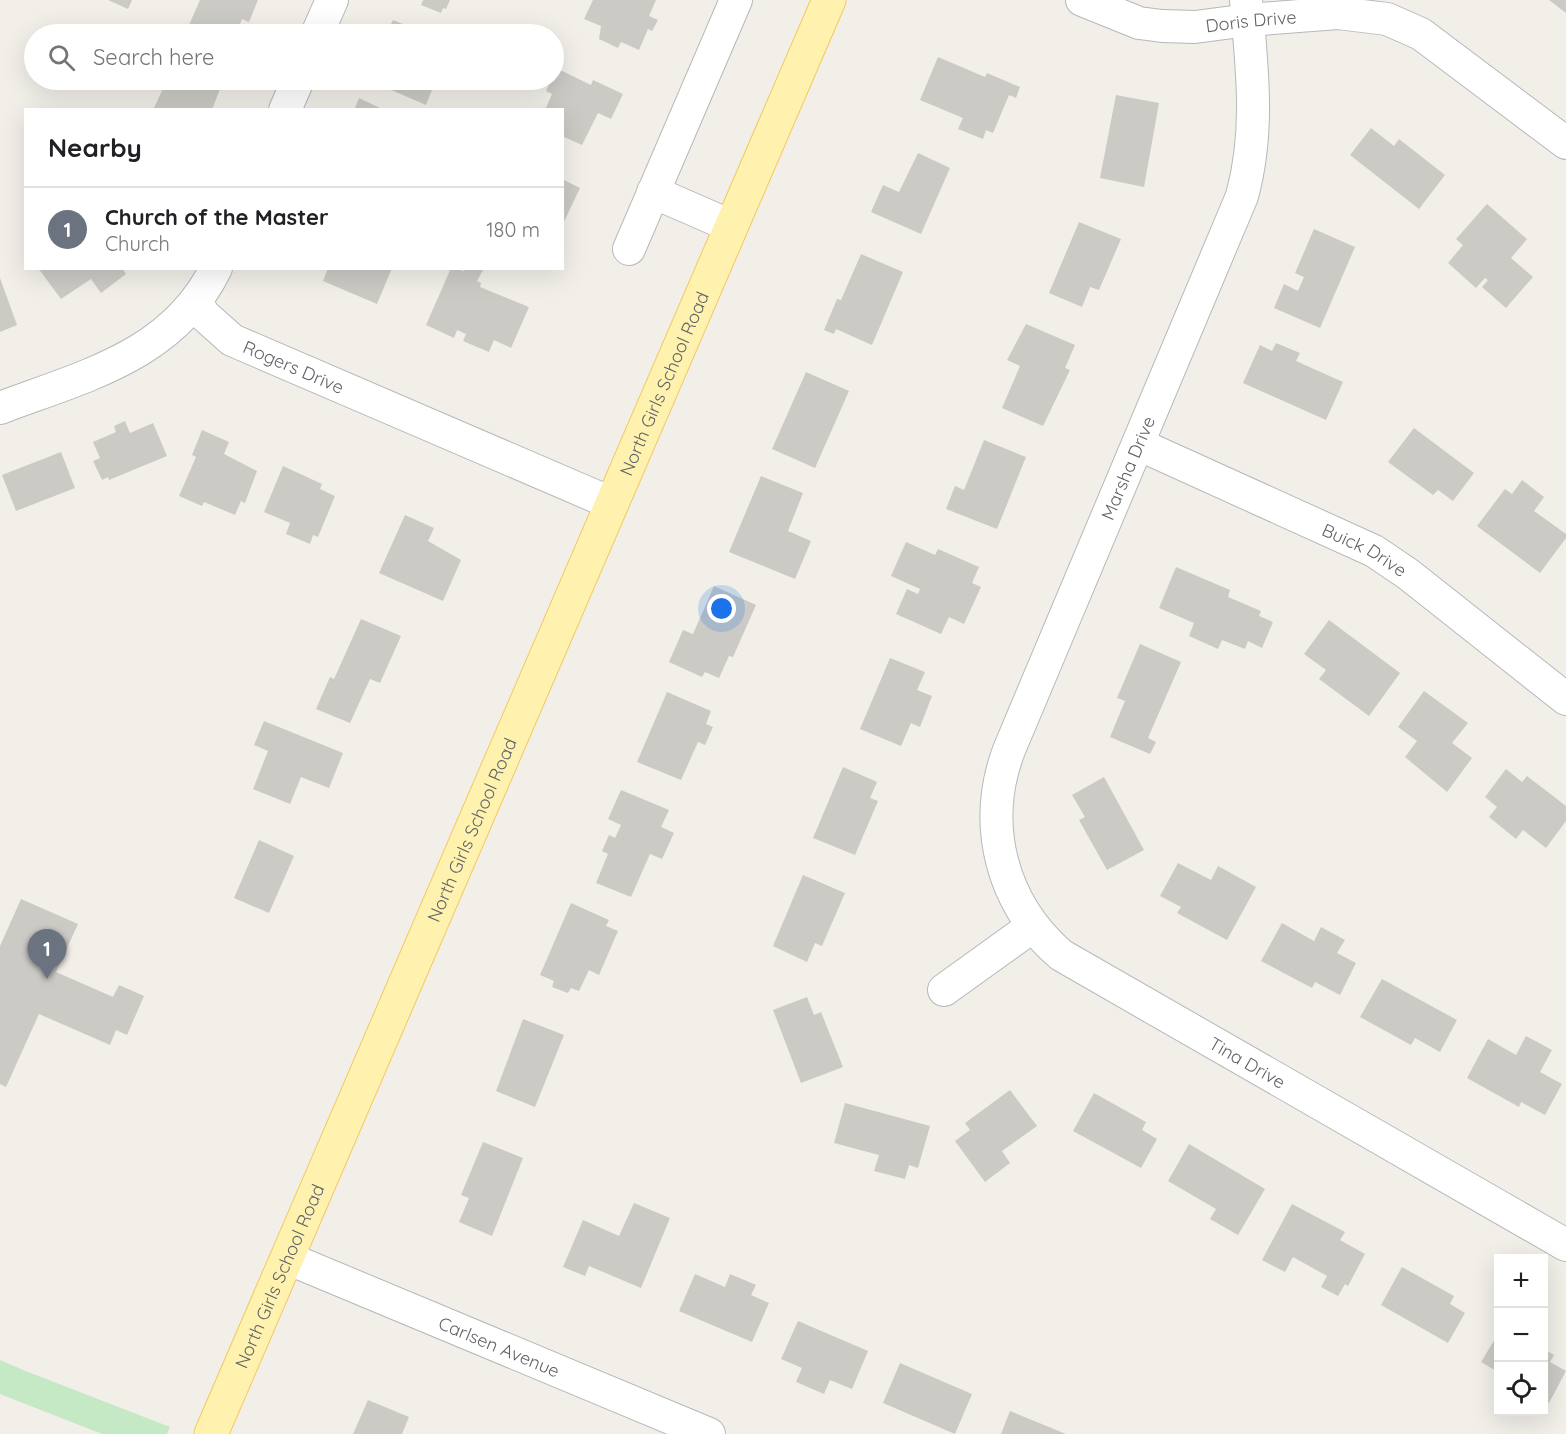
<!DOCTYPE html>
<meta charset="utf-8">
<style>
body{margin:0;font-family:Quicksand,sans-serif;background:#f6f6f6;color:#202124}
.controls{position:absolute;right:18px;bottom:18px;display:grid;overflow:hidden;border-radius:0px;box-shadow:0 6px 24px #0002}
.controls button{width:54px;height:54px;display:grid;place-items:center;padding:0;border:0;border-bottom:2px solid #e0e0e0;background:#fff;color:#202124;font:30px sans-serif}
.you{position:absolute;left:722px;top:609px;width:21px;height:21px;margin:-15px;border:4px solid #fff;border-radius:50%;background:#1a73e8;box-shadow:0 0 0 9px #1a73e833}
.badge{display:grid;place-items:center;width:39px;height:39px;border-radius:50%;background:#2563eb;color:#fff;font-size:20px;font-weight:700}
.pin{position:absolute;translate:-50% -50px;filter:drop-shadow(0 2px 3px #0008)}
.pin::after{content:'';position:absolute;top:32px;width:21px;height:18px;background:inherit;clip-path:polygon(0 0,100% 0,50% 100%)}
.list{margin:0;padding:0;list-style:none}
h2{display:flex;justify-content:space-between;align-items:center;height:78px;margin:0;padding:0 24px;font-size:26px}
h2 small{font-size:20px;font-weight:400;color:#757577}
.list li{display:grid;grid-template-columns:39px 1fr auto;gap:18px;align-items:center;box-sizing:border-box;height:84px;padding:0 24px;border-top:2px solid #e0e0e0}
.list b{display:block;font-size:22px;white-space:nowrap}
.list p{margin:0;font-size:20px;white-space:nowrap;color:#757577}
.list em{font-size:20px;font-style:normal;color:#757577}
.icon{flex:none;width:33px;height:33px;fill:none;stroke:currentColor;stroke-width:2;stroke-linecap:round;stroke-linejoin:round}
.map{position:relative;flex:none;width:1566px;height:1434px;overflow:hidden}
.search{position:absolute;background:#fff;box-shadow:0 6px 24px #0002;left:24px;top:24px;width:540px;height:66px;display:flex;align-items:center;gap:15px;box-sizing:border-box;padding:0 21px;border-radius:33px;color:#757577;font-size:22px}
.panel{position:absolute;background:#fff;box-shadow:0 6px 24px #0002;left:24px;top:108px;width:540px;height:162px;border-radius:0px}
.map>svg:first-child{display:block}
</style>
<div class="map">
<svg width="1566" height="1434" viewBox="0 0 1566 1434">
<rect width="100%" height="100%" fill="#f1efe8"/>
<!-- green -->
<path fill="#c5e8c5" d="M0,1360l23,10 147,57 -3,7h-65l-102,-40z"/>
<!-- building -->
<path fill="#cccac5" d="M108,0h24l-4,9z
M200,0h58l-9,22 -7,-3 -6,15h-51z
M423,0h27l-4,9 -3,-1 -2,5 -20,-8z
M593,0h63l-7,16 9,4 -6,11 -4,-2 -9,21 -18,-8 -3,6 -19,-9 2,-13 -17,-7z
M1549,0h17v13z
M393,20l34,14h-41z
M938,57l47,20 2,-4 33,14 -4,11 -7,-3 -16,38 -7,-3 -3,9 -25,-10 5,-11 -43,-18z
M556,68l35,17 2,-5 30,14 -12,25 -13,-6 -16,32 -20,-9v-26h-17l7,-16 -6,-3z
M167,80h38l16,6 -9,24h-59z
M385,80h51l-10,25 -44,-19z
M1116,95l43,8 -15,84 -44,-9z
M359,98l25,12h-30z
M1371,128l23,18 5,-7 46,36 -26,34 -69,-54z
M918,153l32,15 -29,66 -50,-22 12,-27 16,7z
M562,179l18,9 -18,38z
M1487,204l40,35 -16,19 22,19 -27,31 -24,-21 6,-7 -3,-2 -9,10 -28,-25 15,-18 -7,-6z
M1079,222l42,17 -22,51 -9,-3 -8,20 -33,-14z
M1314,229l41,18 -35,81 -46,-20 10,-24 14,7 6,-14 -9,-4z
M861,254l42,18 -31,73 -36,-16 -2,5 -10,-4 13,-31 4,1z
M38,268h84l4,6 -25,19 -10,-14 -30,20z
M328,268h64l-15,36 -54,-23z
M451,268l13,3 1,-3 18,2 -6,11 4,2 -1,4 49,20 -18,41 -17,-8 -5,12 -26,-11 3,-7 -9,-4 -3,8 -28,-13z
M0,278l17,47 -17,7z
M1026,324l49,21 -10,23 5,2 -27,56 -41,-18 18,-42 -13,-6z
M1276,343l24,10 -4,8 47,21 -17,38 -83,-37 17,-38 12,6z
M806,372l43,19 -34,77 -43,-19z
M125,421l5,12 23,-10 14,33 -58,24 -1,-3 -6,3 -9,-19 7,-3 -7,-16 23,-10 -2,-6z
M1414,428l60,45 -21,28 -15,-11 -5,5 -45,-33z
M202,430l27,12 -5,12 33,17 -12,32 -4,-2 -6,14 -31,-13 -2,4 -23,-10 17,-39 -4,-2z
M984,440l42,17 -29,72 -51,-20 9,-23 9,4z
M61,452l14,36 -59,23 -14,-36z
M283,466l39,18 -2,5 15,7 -17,41 -5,-2 -3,9 -24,-10 4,-11 -26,-11z
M761,476l42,17 -15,38 23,10 -16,38 -66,-27z
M1522,480l22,17 -10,14 32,23v4l-26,35 -63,-47 28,-37 7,5z
M405,515l29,13 -6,13 33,19 -18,41 -64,-28z
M906,542l29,13 3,-6 41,18 -7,16 9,4 -17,37 -15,-7 -8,17 -45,-20 11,-25 11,5 2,-5 -29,-13z
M1176,567l54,23 -2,7 33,14 -2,5 14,6 -11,26 -14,-7 -3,8 -23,-9 -4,9 -29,-13 5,-13 -35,-15z
M714,586l42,19 -23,52 -4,-1 -10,22 -14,-6 -3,5 -33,-15 14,-32 10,4z
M361,619l40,17 -21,47 -10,-4 -20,44 -34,-14 14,-32 4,2z
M1329,620l71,53 -31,43 -50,-37 7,-9 -22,-16z
M1140,644l41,18 -33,76 8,4 -6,12 -40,-17 15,-36 -8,-3z
M890,658l35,14 -8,18 15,6 -12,31 -9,-4 -10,23 -41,-17z
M1424,691l44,32 -16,20 20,15 -25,34 -42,-35 12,-16 -19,-14z
M667,692l44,19 -5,13 7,3 -8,18 -7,-3 -17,38 -44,-18z
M264,721l79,32 -14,35 -28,-11 -11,27 -37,-15 15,-38 -14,-6z
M843,767l34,15 -7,16 8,3 -23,54 -42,-17z
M1506,769l16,13 5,-6 39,30v15l-20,27 -23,-18 -7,9 -27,-22 8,-10 -12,-10z
M1104,777l40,73 -37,20 -28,-50 6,-3 -13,-22z
M621,790l48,20 -8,17 13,6 -12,26 -12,-5 -19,43 -35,-14 12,-29 -6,-3 7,-16 6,3 6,-13 -13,-6z
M259,840l35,16 -25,57 -35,-15z
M1178,863l33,17 7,-14 38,21 -29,53 -50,-27 4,-6 -21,-11z
M803,875l42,18 -23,53 -7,-3 -8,19 -34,-16z
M21,899l57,25 -22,48 57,25 6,-12 25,11 -17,39 -11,-5 -6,15 -71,-31 -33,73 -6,-3v-138z
M571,903l38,17 -3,6 12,5 -19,44 -10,-5 -10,21 -8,-3 -3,5 -16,-6 2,-6 -14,-6z
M1282,923l32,18 7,-14 24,13 -8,13 19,10 -16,32 -25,-13 -3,6 -51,-27z
M1382,979l75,41 -17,32 -25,-14 -4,7 -51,-28z
M807,997l7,18 7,-3 22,55 -42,16 -28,-73z
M523,1019l41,16 -29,72 -39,-16z
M1526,1036l26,14 -12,22 22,12 -17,31 -24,-13 -2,5 -52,-29 21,-39 28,16z
M1010,1090l27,36 -35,25 8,12 -25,19 -30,-41 15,-11 -5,-7z
M1094,1093l52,29 -4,8 15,9 -16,29 -68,-37z
M845,1103l85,23 -12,42 -9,-3 -4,14 -31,-8 5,-16 -45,-12z
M483,1142l40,16 -31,78 -33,-14 10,-24 -8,-3z
M1189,1144l76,45 -27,46 -28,-16 6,-10 -48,-28z
M634,1203l36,15 -29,70 -52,-22 -4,10 -22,-9 20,-47 36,16z
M1292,1204l53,28 -5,8 25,14 -17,32 -3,-2 -7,12 -17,-9 6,-11 -34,-19 -8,15 -23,-12z
M1402,1267l52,29 -4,8 15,9 -17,30 -67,-38z
M695,1274l30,13 5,-13 26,11 -5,10 18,8 -17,39 -73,-31z
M798,1321l70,30 -16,38 -22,-9 -6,14 -28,-12 6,-14 -21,-9z
M1498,1334v38l-17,-10z
M1544,1349l10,6 -4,7 16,9 -17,32 -5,-4z
M900,1363l72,31 -17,40 -72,-31z
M368,1400l41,17 -7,17h-49z
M1010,1411l56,23h-65z"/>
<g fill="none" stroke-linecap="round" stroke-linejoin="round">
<defs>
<g id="minor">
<path id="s1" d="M1082,0l57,23 23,3 33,1 53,-7 90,-7 49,6 34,15 145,109"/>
<path id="s2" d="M1246,0c6,67 14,131 -4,196l-233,554c-28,74 -8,153 52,205l505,290"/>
<path d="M317,34l15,-34"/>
<path d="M285,110l13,-30"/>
<path d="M653,192l78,34"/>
<path d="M629,249l107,-249"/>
<path id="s3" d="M196,302l8,13 28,25 379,163"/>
<path d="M0,408c84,-32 173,-52 216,-140"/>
<path id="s4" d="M1138,444l236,107 34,23 158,125"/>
<path d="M944,990l89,-64"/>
<path id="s5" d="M287,1258l422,176"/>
</g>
<g id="major">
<path id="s6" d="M211,1434l618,-1434"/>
</g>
</defs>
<!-- minor casing -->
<use href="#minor" stroke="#b5b8bc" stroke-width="34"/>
<!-- major casing -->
<use href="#major" stroke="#f2c960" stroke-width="35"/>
<!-- minor -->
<use href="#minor" stroke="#fff" stroke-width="32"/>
<!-- major -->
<use href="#major" stroke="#fff2af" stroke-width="33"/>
</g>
<g text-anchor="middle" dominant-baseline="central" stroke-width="4.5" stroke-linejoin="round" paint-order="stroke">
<!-- street labels -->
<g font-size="18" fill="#5f6368" stroke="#fff">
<text stroke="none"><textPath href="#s1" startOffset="174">Doris Drive</textPath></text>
<text stroke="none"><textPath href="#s3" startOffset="120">Rogers Drive</textPath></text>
<text stroke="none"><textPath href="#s6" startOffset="1144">North Girls School Road</textPath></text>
<text transform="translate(1128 468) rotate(-67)">Marsha Drive</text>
<text stroke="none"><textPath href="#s4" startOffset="250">Buick Drive</textPath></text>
<text stroke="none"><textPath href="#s6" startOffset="658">North Girls School Road</textPath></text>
<text stroke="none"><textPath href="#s2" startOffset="1239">Tina Drive</textPath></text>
<text stroke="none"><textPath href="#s6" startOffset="172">North Girls School Road</textPath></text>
<text stroke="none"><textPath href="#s5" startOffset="230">Carlsen Avenue</textPath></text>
</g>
</g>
</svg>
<div class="controls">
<button>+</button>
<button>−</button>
<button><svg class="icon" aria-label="locate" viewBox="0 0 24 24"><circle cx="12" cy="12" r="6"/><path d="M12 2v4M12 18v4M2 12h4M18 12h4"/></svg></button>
</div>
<div class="you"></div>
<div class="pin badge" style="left:47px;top:979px;background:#6b7280">1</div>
<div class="search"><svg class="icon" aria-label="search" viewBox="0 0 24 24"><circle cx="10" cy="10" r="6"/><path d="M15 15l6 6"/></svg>Search here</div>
<section class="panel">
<h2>Nearby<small></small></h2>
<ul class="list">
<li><span class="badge" style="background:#6b7280">1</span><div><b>Church of the Master</b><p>Church</p></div><em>180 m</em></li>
</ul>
</section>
</div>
